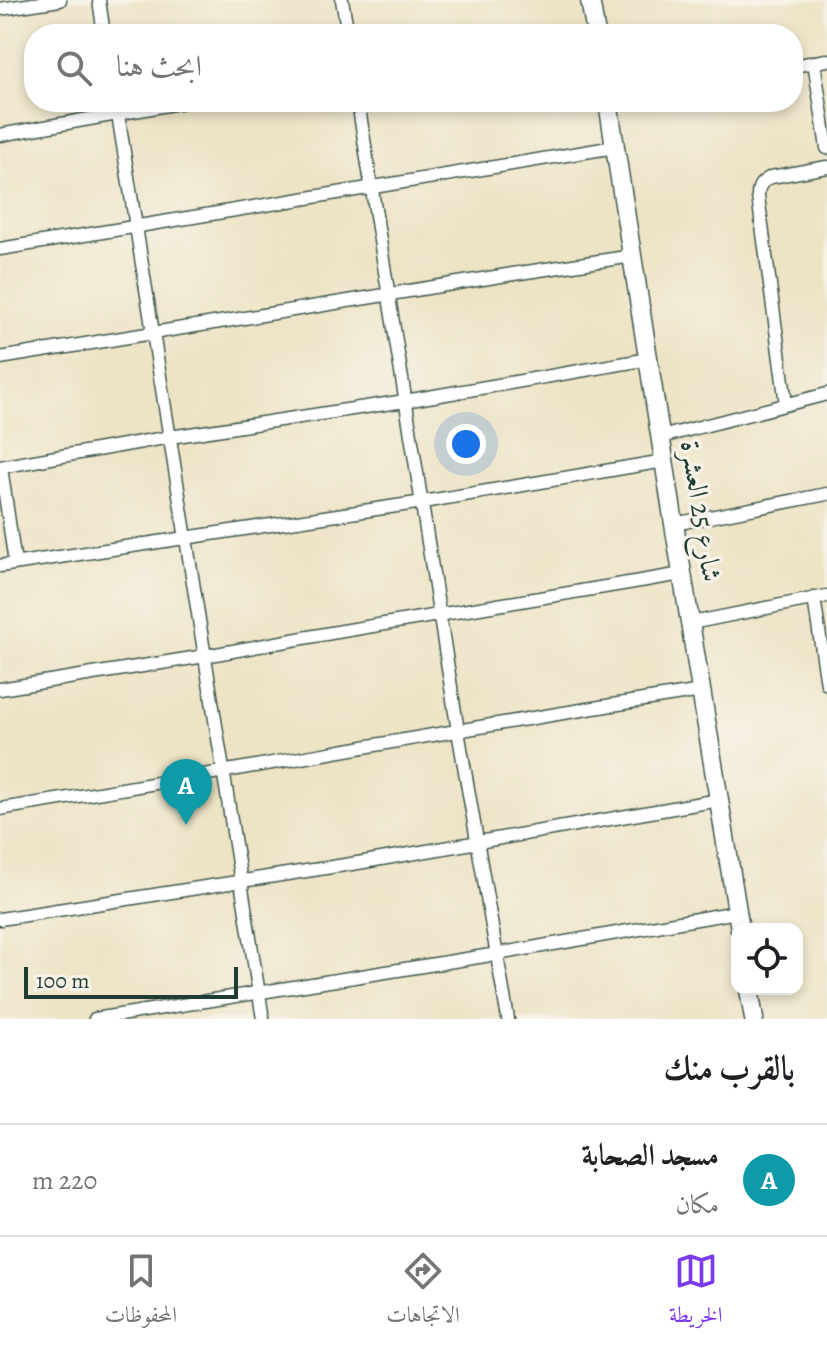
<!DOCTYPE html>
<html lang="ar">
<meta charset="utf-8">
<style>
body{margin:0;font-family:Alegreya,Amiri,serif;background:#f2f2f2;color:#202124;direction:rtl}
.controls{position:absolute;right:24px;bottom:24px;display:grid;overflow:hidden;border-radius:16px;box-shadow:0 4px 12px #0003}
.controls button{width:72px;height:72px;display:grid;place-items:center;padding:0;border:0;border-bottom:2px solid #e0e0e0;background:#fff;color:#202124;font:40px sans-serif}
.scale{position:absolute;left:24px;bottom:20px;width:214px;box-sizing:border-box;padding-left:8px;border:4px solid #1f3d34;border-top:0;font-size:22px;line-height:28px;white-space:nowrap;color:#1f3d34;-webkit-text-stroke:6px #f7f3e8;paint-order:stroke}
.you{position:absolute;left:466px;top:444px;width:28px;height:28px;margin:-20px;border:6px solid #fff;border-radius:50%;background:#1a73e8;box-shadow:0 0 0 12px #1a73e833}
.badge{display:grid;place-items:center;width:52px;height:52px;border-radius:50%;background:#7c3aed;color:#fff;font-size:26px;font-weight:700}
.pin{position:absolute;translate:-50% -66px;filter:drop-shadow(0 2px 4px #0008)}
.pin::after{content:'';position:absolute;top:42px;width:28px;height:24px;background:inherit;clip-path:polygon(0 0,100% 0,50% 100%)}
.list{margin:0;padding:0;list-style:none}
h2{display:flex;justify-content:space-between;align-items:center;height:104px;margin:0;padding:0 32px;font-size:34px}
h2 small{font-size:26px;font-weight:400;color:#757577}
.list li{display:grid;grid-template-columns:52px 1fr auto;gap:24px;align-items:center;box-sizing:border-box;height:112px;padding:0 32px;border-top:2px solid #e0e0e0}
.list b{display:block;font-size:30px;white-space:nowrap}
.list p{margin:0;font-size:26px;white-space:nowrap;color:#757577}
.list em{font-size:26px;font-style:normal;color:#757577}
.icon{flex:none;width:44px;height:44px;fill:none;stroke:currentColor;stroke-width:2;stroke-linecap:round;stroke-linejoin:round}
.map{position:relative;flex:none;width:827px;height:1019px;overflow:hidden;direction:ltr}
.search{position:absolute;background:#fff;box-shadow:0 4px 12px #0003;left:24px;right:24px;top:24px;height:88px;display:flex;align-items:center;gap:20px;box-sizing:border-box;padding:0 28px;border-radius:32px;color:#757577;font-size:30px}
.sheet{height:216px;background:#fff}
nav{display:flex;justify-content:space-around;align-items:center;box-sizing:border-box;height:112px;border-top:2px solid #e0e0e0;background:#fff;font-size:22px;color:#757577}
nav a{display:grid;justify-items:center;gap:4px}
nav .on{color:#7c3aed}
.map>svg:first-child{display:block}
</style>
<div class="map">
<svg width="827" height="1019" viewBox="0 0 827 1019">
<rect width="100%" height="100%" fill="#f7f3e8"/>
<filter id="ink" filterUnits="userSpaceOnUse"><feTurbulence type="fractalNoise" baseFrequency=".0125" numOctaves="2"/><feDisplacementMap in="SourceGraphic" scale="16" xChannelSelector="R" yChannelSelector="G"/><feConvolveMatrix kernelMatrix="1 2 1 2 8 2 1 2 1" color-interpolation-filters="sRGB"/></filter>
<filter id="wash" filterUnits="userSpaceOnUse"><feTurbulence type="fractalNoise" baseFrequency=".006" numOctaves="4" result="noise"/><feDisplacementMap in="SourceGraphic" scale="32" xChannelSelector="R" yChannelSelector="G"/><feGaussianBlur stdDeviation="1.8" result="paint"/><feColorMatrix in="noise" values="0 0 0 0 0 0 0 0 0 0 0 0 0 0 0 0 0 1.4 0 .05"/><feComposite in="paint" operator="in"/></filter>
<g filter="url(#wash)">
<rect width="100%" height="100%" fill="#ede3c5"/>
</g>
<g filter="url(#ink)">
<g fill="none" stroke-linecap="round" stroke-linejoin="round">
<defs>
<path id="street" d="M99,0l5,34
M342,0l6,34
M0,9l60,-9
M814,62l13,86
M793,66l34,-6
M116,102l147,917
M358,102l100,629 50,288
M0,135l184,-33
M0,249l615,-102
M0,358l513,-84 120,-18
M786,404l-28,-208c0,-11 4,-14 13,-19l56,-10
M661,437l166,-43
M0,467l170,-30 235,-36 244,-42
M1,467l14,96
M674,524l153,-30
M0,566l423,-64 241,-41
M814,598l13,86
M691,623l136,-27
M0,689l205,-33 126,-23 351,-59
M0,809c234,-37 467,-83 702,-118
M0,919l364,-57 355,-62
M95,1019l402,-65 240,-42"/>
<path id="secondary" d="M590,0l6,34
M608,102l66,422 66,405
M749,989l5,30"/>
</defs>
<!-- street casing -->
<use href="#street" stroke="#3e564a" stroke-width="15"/>
<!-- secondary casing -->
<use href="#secondary" stroke="#3e564a" stroke-width="21"/>
<!-- street -->
<use href="#street" stroke="#fff" stroke-width="12"/>
<!-- secondary -->
<use href="#secondary" stroke="#fff" stroke-width="18"/>
</g>
</g>
<g text-anchor="middle" dominant-baseline="central" stroke-width="6" stroke-linejoin="round" paint-order="stroke">
<!-- street labels -->
<g font-size="28" fill="#1f3d34" stroke="#f7f3e8">
<text transform="translate(701 511) rotate(81)">شارع 25 العشرة</text>
</g>
</g>
</svg>
<div class="controls">
<button><svg class="icon" aria-label="locate" viewBox="0 0 24 24"><circle cx="12" cy="12" r="6"/><path d="M12 2v4M12 18v4M2 12h4M18 12h4"/></svg></button>
</div>
<div class="scale">100 m</div>
<div class="you"></div>
<div class="pin badge" style="left:186px;top:825px;background:#0f9aa8">A</div>
<div class="search"><svg class="icon" aria-label="search" viewBox="0 0 24 24"><circle cx="10" cy="10" r="6"/><path d="M15 15l6 6"/></svg>ابحث هنا</div>
</div>
<section class="sheet">
<h2>بالقرب منك<small></small></h2>
<ul class="list">
<li><span class="badge" style="background:#0f9aa8">A</span><div><b>مسجد الصحابة</b><p>مكان</p></div><em>220 m</em></li>
</ul>
</section>
<nav>
<a class="on"><svg class="icon" aria-label="map" viewBox="0 0 24 24"><path d="M3 6l6-2 6 2 6-2v14l-6 2-6-2-6 2zM9 4v14M15 6v14"/></svg>الخريطة</a>
<a><svg class="icon" aria-label="directions" viewBox="0 0 24 24"><path d="M12 3l9 9-9 9-9-9zM9 14v-3h6M13 9l2 2-2 2"/></svg>الاتجاهات</a>
<a><svg class="icon" aria-label="saved" viewBox="0 0 24 24"><path d="M7 4h10v16l-5-4-5 4z"/></svg>المحفوظات</a>
</nav>
